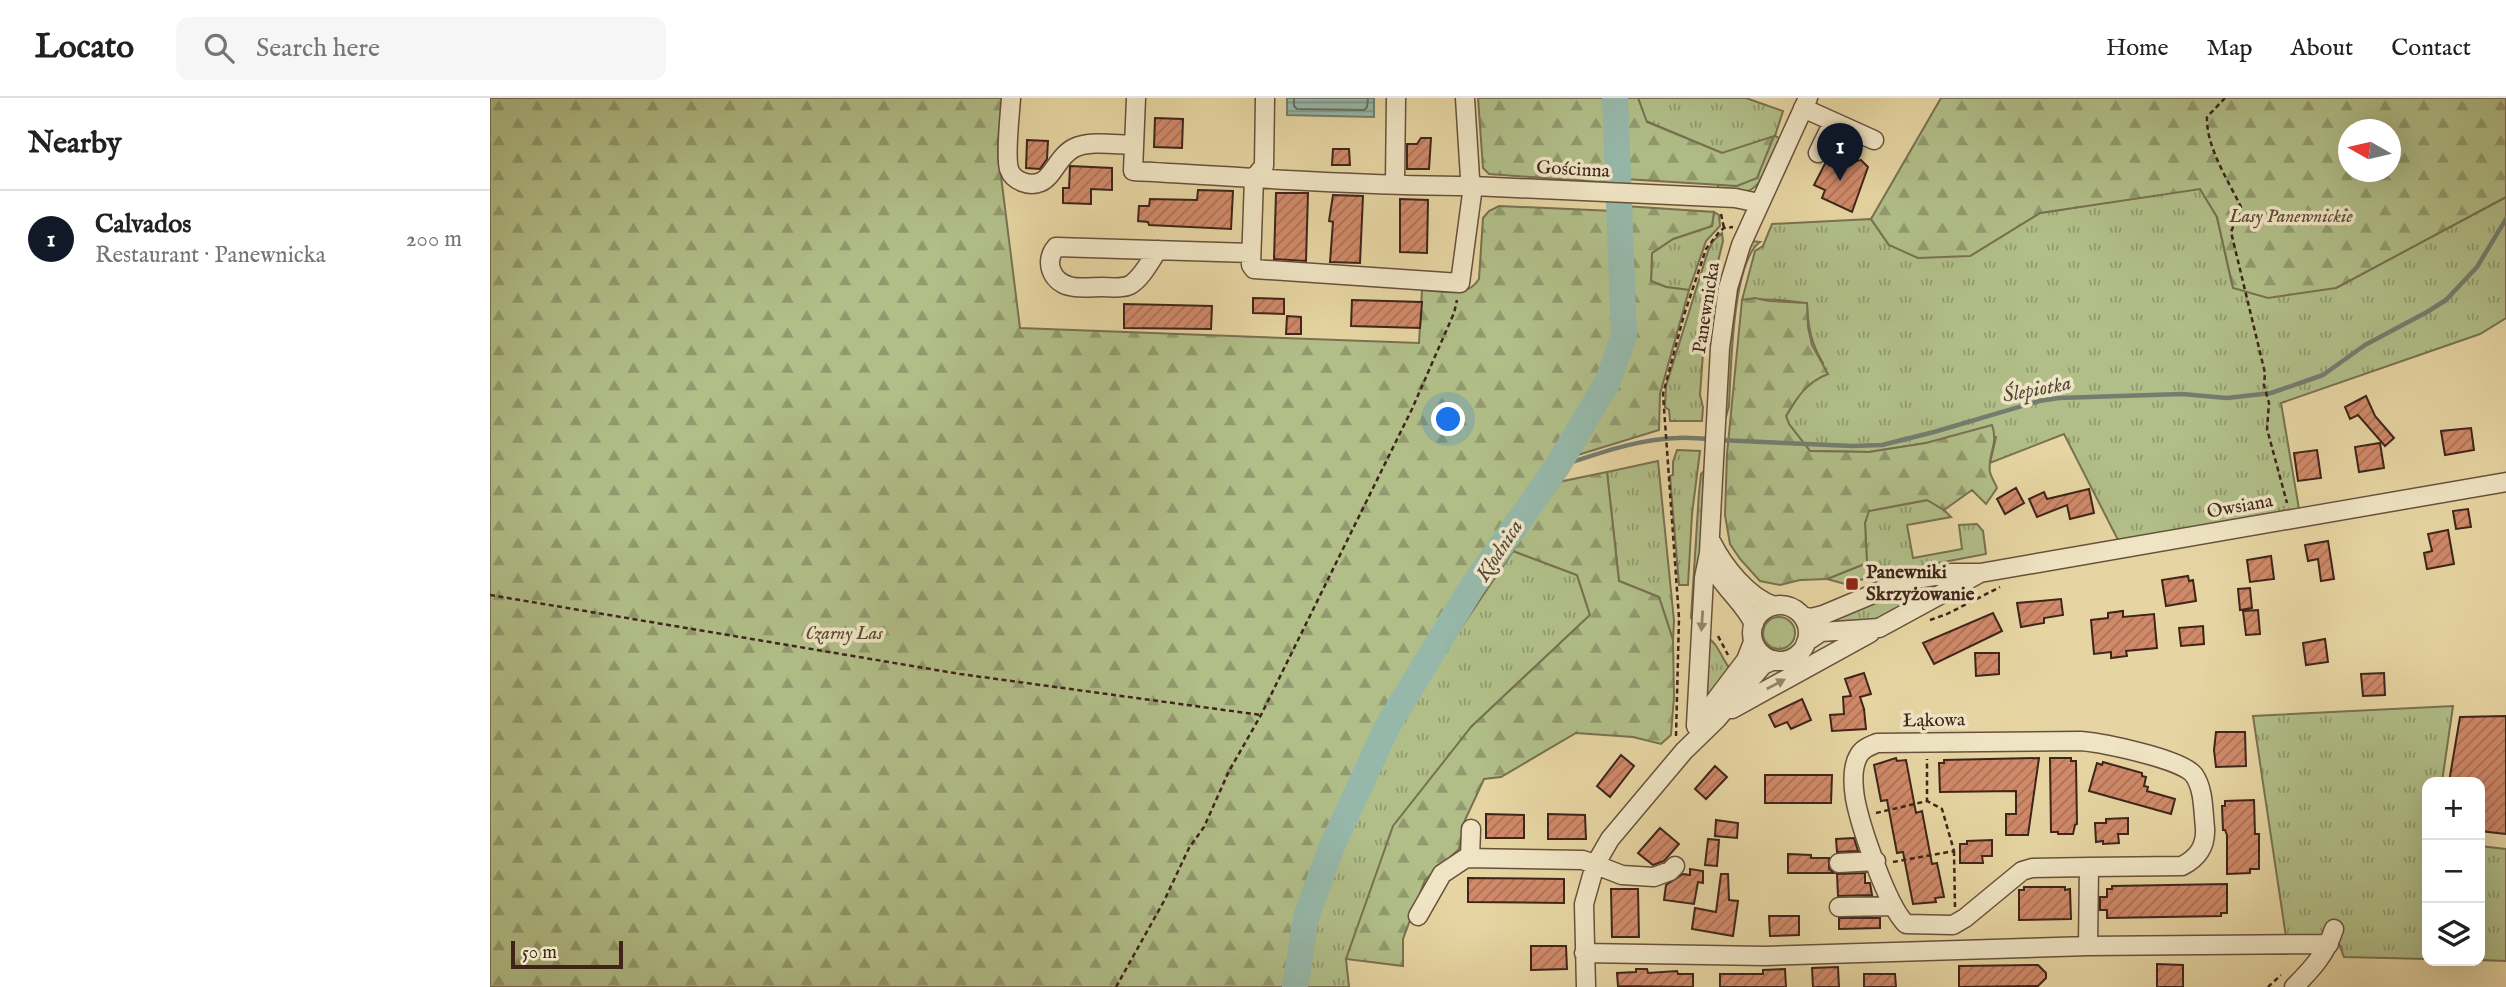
<!DOCTYPE html>
<meta charset="utf-8">
<style>
body{margin:0;font-family:"IM FELL English",serif;background:#f6f6f6;color:#202124}
.controls{position:absolute;right:21px;bottom:21px;display:grid;overflow:hidden;border-radius:14px;box-shadow:0 7px 28px #0002}
.controls button{width:63px;height:63px;display:grid;place-items:center;padding:0;border:0;border-bottom:2px solid #e0e0e0;background:#fff;color:#202124;font:35px sans-serif}
.compass{position:absolute;left:1848px;top:21px;width:63px;height:63px;border-radius:50%;background:#fff;box-shadow:0 7px 28px #0002;rotate:278deg}
.scale{position:absolute;left:21px;bottom:18px;width:112px;box-sizing:border-box;padding-left:7px;border:4px solid #3f241a;border-top:0;font-size:19px;line-height:24px;white-space:nowrap;color:#3f241a;-webkit-text-stroke:5px #efe4c3;paint-order:stroke}
.you{position:absolute;left:959px;top:322px;width:24px;height:24px;margin:-18px;border:5px solid #fff;border-radius:50%;background:#1a73e8;box-shadow:0 0 0 10px #1a73e833}
.badge{display:grid;place-items:center;width:46px;height:46px;border-radius:50%;background:#111827;color:#fff;font-size:23px;font-weight:700}
.pin{position:absolute;translate:-50% -58px;filter:drop-shadow(0 2px 4px #0008)}
.pin::after{content:'';position:absolute;top:37px;width:24px;height:21px;background:inherit;clip-path:polygon(0 0,100% 0,50% 100%)}
.list{margin:0;padding:0;list-style:none}
h2{display:flex;justify-content:space-between;align-items:center;height:91px;margin:0;padding:0 28px;font-size:30px}
h2 small{font-size:23px;font-weight:400;color:#757577}
.list li{display:grid;grid-template-columns:46px 1fr auto;gap:21px;align-items:center;box-sizing:border-box;height:98px;padding:0 28px;border-top:2px solid #e0e0e0}
.list b{display:block;font-size:26px;white-space:nowrap}
.list p{margin:0;font-size:23px;white-space:nowrap;color:#757577}
.list em{font-size:23px;font-style:normal;color:#757577}
.icon{flex:none;width:38px;height:38px;fill:none;stroke:currentColor;stroke-width:2;stroke-linecap:round;stroke-linejoin:round}
.map{position:relative;flex:none;width:2016px;height:889px;overflow:hidden}
header{display:flex;align-items:center;gap:42px;box-sizing:border-box;height:98px;padding:0 35px;background:#fff;border-bottom:2px solid #e0e0e0}
header strong{font-size:33px}
nav{display:flex;gap:38px;margin-inline-start:auto;font-size:24px}
.search{width:490px;height:63px;background:#f6f6f6;display:flex;align-items:center;gap:18px;box-sizing:border-box;padding:0 24px;border-radius:14px;color:#757577;font-size:26px}
main{display:flex}
aside{flex:1;background:#fff}
.map>svg:first-child{display:block}
</style>
<header>
<strong>Locato</strong>
<div class="search"><svg class="icon" aria-label="search" viewBox="0 0 24 24"><circle cx="10" cy="10" r="6"/><path d="M15 15l6 6"/></svg>Search here</div>
<nav><a>Home</a><a>Map</a><a>About</a><a>Contact</a></nav>
</header>
<main>
<aside>
<h2>Nearby<small></small></h2>
<ul class="list">
<li><span class="badge">1</span><div><b>Calvados</b><p>Restaurant · Panewnicka</p></div><em>200 m</em></li>
</ul>
</aside>
<div class="map">
<svg width="2016" height="889" viewBox="0 0 2016 889">
<defs>
<pattern id="grass-tufts" width="24" height="20" patternUnits="userSpaceOnUse" patternTransform="scale(1.75)"><rect width="24" height="20" fill="#b1be88"/><path d="M3 7l-1-3M5 7V3M7 7l1-3M15 17l-1-3M17 17v-4M19 17l1-3" fill="none" stroke="#919a6e"/></pattern>
<pattern id="forest-firs" width="22" height="20" patternUnits="userSpaceOnUse" patternTransform="scale(1.75)"><rect width="22" height="20" fill="#b1be88"/><path d="M5 1l3.5 6h-7zM16 11l3.5 6h-7z" fill="#919a6e"/></pattern>
<pattern id="water-rules" width="6" height="5" patternUnits="userSpaceOnUse" patternTransform="scale(1.75)"><rect width="6" height="5" fill="#96b8aa"/><path d="M0 2.5h6" fill="none" stroke="#7c958a"/></pattern>
<pattern id="building-hatch" width="6" height="6" patternUnits="userSpaceOnUse" patternTransform="scale(1.75)"><rect width="6" height="6" fill="#d08969"/><path d="M-1 1l2-2M0 6l6-6M5 7l2-2" fill="none" stroke="#aa7056"/></pattern>
</defs>
<rect width="100%" height="100%" fill="#e6d5a2"/>
<filter id="stains"><feTurbulence type="fractalNoise" baseFrequency=".00286" numOctaves="4"/><feColorMatrix values="0 0 0 0 .2 0 0 0 0 .09 0 0 0 0 .02 0 0 0 .5 -.17"/></filter>
<radialGradient id="worn" r=".72"><stop offset=".6" stop-color="#630" stop-opacity="0"/><stop offset="1" stop-color="#630" stop-opacity=".3"/></radialGradient>
<!-- grass -->
<path fill="url(#grass-tufts)" stroke="#787151" stroke-width="2" d="M1148,0h108l37,13 -8,25 6,3c-7,14 -18,49 -34,52 -9,2 -20,0 -29,-1v-6l19,2 -15,-33 -76,-32z
M1710,90l17,29 15,67 104,4 170,-91v121l-26,16 -199,69 18,106 -181,31 -54,-106 -74,29 6,-26 -70,6 -57,9 -59,-1 -21,-27 -3,-8 15,-24 16,-14 6,-15c-12,-20 -15,-36 -16,-59 -13,-4 -52,-6 -65,-4l13,-49 8,-5 9,-22 99,-5 18,26 81,11 70,-43z
M1224,114l5,3 1,11 -14,15 -17,49 -23,-3 -15,-6 1,-28 21,-14 39,-13z
M1232,135l1,8 -17,70 -6,84 3,12 -1,14h-32l-1,-11 -4,-3 1,-21 42,-135 5,-10z
M1261,143l9,1c-28,20 -29,129 -31,164l-3,11h-2c4,-60 6,-119 27,-176z
M1187,352l23,1 -8,63 -4,71h-9l-9,-109 3,-1v-13z
M1168,363l16,160 -1,19 -14,-43 -40,-16 -12,-109z
M1214,373l-5,113 -5,38 -3,-4 8,-126 2,-18z
M1438,402l16,10 7,7 -44,8 6,33 49,-9 -3,-24 18,-1 6,7 3,23 -100,19 -41,11 -18,-5 40,-16 -2,-40 3,-12z
M1023,453l64,24 13,40 -119,112 -125,232 3,28h-51l12,-68 28,-70 54,-119z
M1443,485l3,4 -50,32 -72,5 85,-35z
M1273 535a16 16 0 1 1 32 0a16 16 0 1 1-32 0Z
M1216,539c13,6 16,24 26,34l-27,30z
M1963,608l-11,76h-15v177l-83,-2 -6,-16 -12,-6 -40,2 -33,-221z
M1990,748l26,3v112l-26,-1z"/>
<!-- forest -->
<path fill="url(#forest-firs)" stroke="#787151" stroke-width="2" fill-rule="evenodd" d="M0,0h513l-3,70 20,160 399,15 3,-53c20,1 45,9 57,-11l4,-61 6,-7 10,-5 115,5 4,124 -15,45 -50,85 -78,110 -91,150 -56,120 -25,71 -14,71h-799z
M988,0h131l1,85 -121,-9 -6,-6z
M1133,0h15l9,24 75,31 52,-17 -17,42 -20,8 -112,-7z
M1451,0h565v99l-170,91 -68,10 -35,-10 -16,-71 -17,-28 -160,24 -70,43 -52,2 -29,-13 -18,-26zM1858,32h42v42h-42z
M1134,108l90,6 -2,14 -39,13 -21,14 -1,28 15,6 23,3 -29,104 -1,36 -91,28 46,-77 16,-55z
M1265,200l14,3 38,2 1,24 4,18 16,29c-21,8 -31,23 -42,42l3,8 21,27 59,1 57,-9 66,-18c7,20 -5,29 -2,47 1,5 5,11 7,16l-11,16 -14,-14 -28,20 -17,-10 -58,11 -4,12 2,40 -40,16 -27,1 -20,5 -20,-4 -20,-22 -10,-15 -5,-29 2,-61 15,-154z
M1117,374l12,109 40,16 14,43 1,57 -3,38 -10,9 -28,-7 -57,-4 -75,44 -17,2 -19,41 -6,29 -34,31 -22,59v27l-57,-7 47,-133 78,-99 119,-112 -13,-40 -64,-24 41,-68z"/>
<!-- water -->
<path fill="url(#water-rules)" stroke="#737d70" stroke-width="2" d="M797,0h87v19l-87,-2z"/>
<g fill="none" stroke-linecap="round" stroke-linejoin="round">
<!-- shore -->
<path stroke="#6a6e62" stroke-width="2" d="M804,0v8l3,3 67,1 3,-3 1,-9"/>
<!-- stream -->
<path stroke="#737d70" stroke-width="4.5" d="M1229,342l133,6 30,-1 52,-13 105,-31 20,-3 123,-4 45,4 44,-5 52,-18 42,-30 62,-33 19,-12 31,-33 29,-48
M1067,369c38,-12 79,-28 120,-29 11,-1 22,1 33,1"/>
<!-- river -->
<path stroke="#96b8aa" stroke-width="26" d="M805,889l11,-70 26,-71 55,-119 85,-140 85,-120 51,-86 16,-45 -9,-238"/>
</g>
<!-- building -->
<path fill="url(#building-hatch)" stroke="#3f241a" stroke-width="2" d="M665,20l28,1 -1,29 -28,-1z
M931,40h10l-2,31h-22v-25h10z
M537,42l21,1 -1,18 -7,10 -14,-1z
M843,51h16l1,16h-18z
M1340,56l22,8 9,-2 7,7 -16,45 -30,-14 3,-8 -11,-5z
M580,68l42,2v22l-21,-1v15l-28,-1v-15h6z
M708,92l35,1 -2,38 -82,-4 -1,-3 -10,-1 1,-15h10l1,-7 47,1z
M786,95h32l-2,68 -32,-2z
M843,97l30,1 -3,67 -30,-1 3,-40 -4,-1z
M910,101l28,1 -1,53 -27,-1z
M763,200l31,1v15l-31,-1z
M862,202l70,2 -2,26 -69,-2z
M634,206l88,2 -1,23 -87,-1z
M797,218l14,1v17h-15z
M1876,298l9,20 19,22 -9,8 -27,-31 -8,4 -5,-12z
M1981,330l3,22 -29,5 -4,-24z
M1890,345l4,25 -25,4 -4,-25z
M1827,352l4,28 -23,3 -4,-28z
M1526,390l8,15 -19,11 -8,-15z
M1599,391l5,24 -24,6 -3,-14 -30,12 -8,-18 15,-7 3,7z
M1978,411l3,18 -15,2 -3,-18z
M1958,432l6,34 -27,5 -3,-16 8,-2 -4,-17z
M1838,443l6,38 -13,2 -3,-22 -10,2 -3,-16z
M1781,458l3,23 -24,3 -3,-22z
M1698,478l1,5 4,-1 3,21 -30,5 -4,-26z
M1760,490l2,20 -12,2 -2,-21z
M1571,501l2,16 -19,3v5l-23,4 -4,-24z
M1768,512l2,24 -14,1 -3,-24z
M1633,513v6l31,-3 3,34 -31,3 1,5 -16,2v-6l-17,2 -3,-34 17,-2v-5z
M1503,515l9,18 -68,33 -11,-21z
M1713,528l1,18 -23,2 -2,-18z
M1835,541l3,23 -22,3 -3,-22z
M1485,555h24v21l-23,2z
M1374,575l7,21 -11,3 4,12 2,20 -34,2 -2,-16 14,-1 -1,-17 8,-1 -6,-17z
M1894,575l1,22 -22,1 -2,-22z
M1312,601l9,21 -20,9 -4,-7 -12,5 -6,-12z
M2016,618v118l-26,-3v-49h-31l11,-65z
M1726,634h29l1,34 -30,1 -2,-17z
M1131,657l13,11 -24,31 -13,-11z
M1406,660l1,3 9,-1 10,53 6,-2 10,53 5,-1 7,34 -9,1 1,4 -23,2 -10,-52 -6,1 -10,-53 -6,1 -7,-36z
M1549,660l-11,77h-22v-21h10v-23l-76,1 -1,-29h5v-3z
M1560,660h21v3h5l1,63 -2,1 -2,9h-15v-2h-7z
M1613,664l39,11v3l4,1 -2,9 4,1 -1,4 28,8 -4,15 -82,-23 8,-28 5,2z
M1225,668l12,11 -21,22 -11,-10z
M1275,677h67l-1,28h-66z
M1764,702l1,34h4v35h-9v4l-23,1v-39l-2,-5h-2l-1,-24h3v-5z
M996,716l38,1v23h-38z
M1058,716l37,1 1,24h-38z
M1638,720v16h-10l1,9 -16,1v-3l-7,1 -1,-19h11v-4z
M1226,722l22,3 -1,15 -22,-2z
M1170,730l19,16 -15,17 -11,4 -15,-12z
M1364,740l4,13 -21,1 -1,-13z
M1218,741l11,1 -2,26 -12,-1z
M1502,742v16h-10l1,7h-23v-19h7v-3z
M1298,756l23,1v3h18v11l5,4h-46z
M1200,771l13,2v12l-5,-1 -4,22 -30,-4 2,-15 17,-11 7,1z
M1375,775v10h5l2,12 -34,1 -1,-22z
M1231,776h7l1,26 9,1 -5,35 -41,-7 3,-21 21,4z
M978,780l96,1v24l-96,-1z
M1737,786v29h-6v3l-114,2v-8h-7v-13h7v-8h5v-3z
M1534,789h41v3l5,-1 1,30 -52,1v-30h5z
M1121,791h27l1,48h-27z
M1279,818h30v19l-29,1z
M1349,820h41v10l-41,1z
M1041,848h35l1,23 -36,1z
M1667,866l26,1v22h-26z
M1548,867l8,8v5l-8,8 -79,1v-21z
M1348,869l1,20h-26l-1,-19z
M1146,871h11l1,4 29,-2 1,3h15v13l-75,-1 -1,-13 19,-1z
M1295,871l1,18h-66v-13h43v-4z
M1374,876h31l1,13h-32z"/>
<g fill="none" stroke-linecap="round" stroke-linejoin="round">
<defs>
<path id="minor" d="M521,0c-1,16 -6,57 -2,71 4,12 20,18 32,13 12,-5 17,-26 33,-34 16,-8 43,-3 60,-3
M646,0l-3,73c113,6 227,15 340,15l-13,97 -206,-14 -3,-4 3,-87 10,-12 1,-68
M975,0l5,80 3,8 262,12 24,5
M1313,10l71,32
M1328,55l15,-31
M905,85l1,-85
M668,152c-8,11 -16,28 -28,35 -8,4 -19,2 -28,2 -10,0 -23,2 -33,-1 -18,-5 -25,-25 -13,-39l195,6
M1222,445c12,24 36,54 62,63
M1262 535a28 28 0 1 1 56 0a28 28 0 1 1-56 0Z
M1312,518l9,2 12,-3 81,-34 48,-8h28l526,-91
M1264,526c-12,-26 -40,-42 -45,-71l11,-205 8,-60 13,-43 67,-147
M1316,544l15,-10 58,-4 101,-55
M1242,611l138,-76
M1206,627l8,-147 5,-25
M1206,628l50,-66 7,-18
M980,760l1,-29
M1349,765l37,-2
M1349,809l54,-1
M928,818l24,-42 24,-16 117,2 39,15 32,2 16,-6 5,-5
M1598,848l1,-79 93,-1c16,-8 24,-20 23,-38 -2,-17 -1,-39 -11,-53 -12,-16 -91,-32 -113,-34l-204,2c-7,3 -14,5 -18,12 -7,11 -6,30 -4,43 5,27 32,108 51,126l47,1 12,-7 57,-47 10,-3 57,-1
M1094,855l181,3 323,-10 241,-2
M1096,889l-2,-83 11,-39 15,-26 74,-88 33,-32 46,-54 11,-5
M1804,889c18,-18 32,-33 40,-58"/>
</defs>
<!-- minor casing -->
<use href="#minor" stroke="#69503c" stroke-width="21"/>
<!-- path -->
<path stroke="#3f241a" stroke-width="2.5" stroke-dasharray="5 3.5" stroke-linecap="butt" d="M1735,0l-18,19c-1,30 21,63 34,90l-10,25 34,141 -1,12 5,18 -2,26 20,74
M1231,116l3,14
M0,497l470,79 301,41
M1440,522l17,-6 53,-27
M1228,538l10,19
M1186,638l3,-118 -16,-224 21,-79 22,-66 14,-18 4,-3 9,-1
M1386,715l51,-12v-42
M1464,753l1,56
M1403,764l61,-11 -12,-42 -15,-8
M626,889l48,-86 25,-53 15,-21 25,-56 32,-56 151,-306 42,-96 3,-13
M1778,889l13,-12"/>
<!-- minor -->
<use href="#minor" stroke="#efe4c3" stroke-width="18"/>
</g>
<!-- one-way arrows -->
<defs><path id="oneway-solid" d="M-6-.8H1V-3.2L6.5 0L1 3.2V.8H-6Z" transform="scale(1.75)"/></defs>
<g fill="#97846e">
<use href="#oneway-solid" transform="translate(1212 523) rotate(94)"/>
<use href="#oneway-solid" transform="translate(1286 586) rotate(-28)"/>
</g>
<!-- markers -->
<rect fill="#8f2418" stroke="#efe4c3" stroke-width="2.5" x="1355" y="479" width="14" height="14" rx="3.5"/>
<g text-anchor="middle" dominant-baseline="central" stroke-width="7" stroke-linejoin="round" paint-order="stroke">
<!-- street labels -->
<g font-size="19" fill="#3f241a" stroke="#efe4c3">
<text transform="translate(1083 72) rotate(3)">Gościnna</text>
<text transform="translate(1217 210) rotate(-81)">Panewnicka</text>
<text transform="translate(1750 409) rotate(-10)">Owsiana</text>
<text transform="translate(1444 623) rotate(-1)">Łąkowa</text>
</g>
<!-- park labels -->
<g font-size="19" font-style="italic" fill="#5c4a36" stroke="#efe4c3">
<text x="1801" y="119">Lasy Panewnickie</text>
<text x="354" y="536">Czarny Las</text>
</g>
<!-- poi labels -->
<g font-size="19" font-weight="bold" fill="#3f241a" stroke="#efe4c3" text-anchor="start">
<text x="1376" y="475">Panewniki<tspan x="1376" dy="22">Skrzyżowanie</tspan></text>
</g>
<!-- water labels -->
<g font-size="21" font-style="italic" fill="#55493e" stroke="#efe4c3">
<text transform="translate(1547 292) rotate(-11)">Ślepiotka</text>
<text transform="translate(1010 453) rotate(-57)">Kłodnica</text>
</g>
</g>
<rect width="100%" height="100%" filter="url(#stains)"/>
<rect width="100%" height="100%" fill="url(#worn)"/>
</svg>
<div class="controls">
<button>+</button>
<button>−</button>
<button><svg class="icon" aria-label="layers" viewBox="0 0 24 24"><path d="M12 4l9 5-9 5-9-5zM3 14l9 5 9-5"/></svg></button>
</div>
<svg class="compass" viewBox="-18 -18 36 36"><path d="M0-13l5 13h-10z" fill="#e53935"/><path d="M0 13l5-13h-10z" fill="#757577"/></svg>
<div class="scale">50 m</div>
<div class="you"></div>
<div class="pin badge" style="left:1350px;top:83px">1</div>
</div>
</main>
